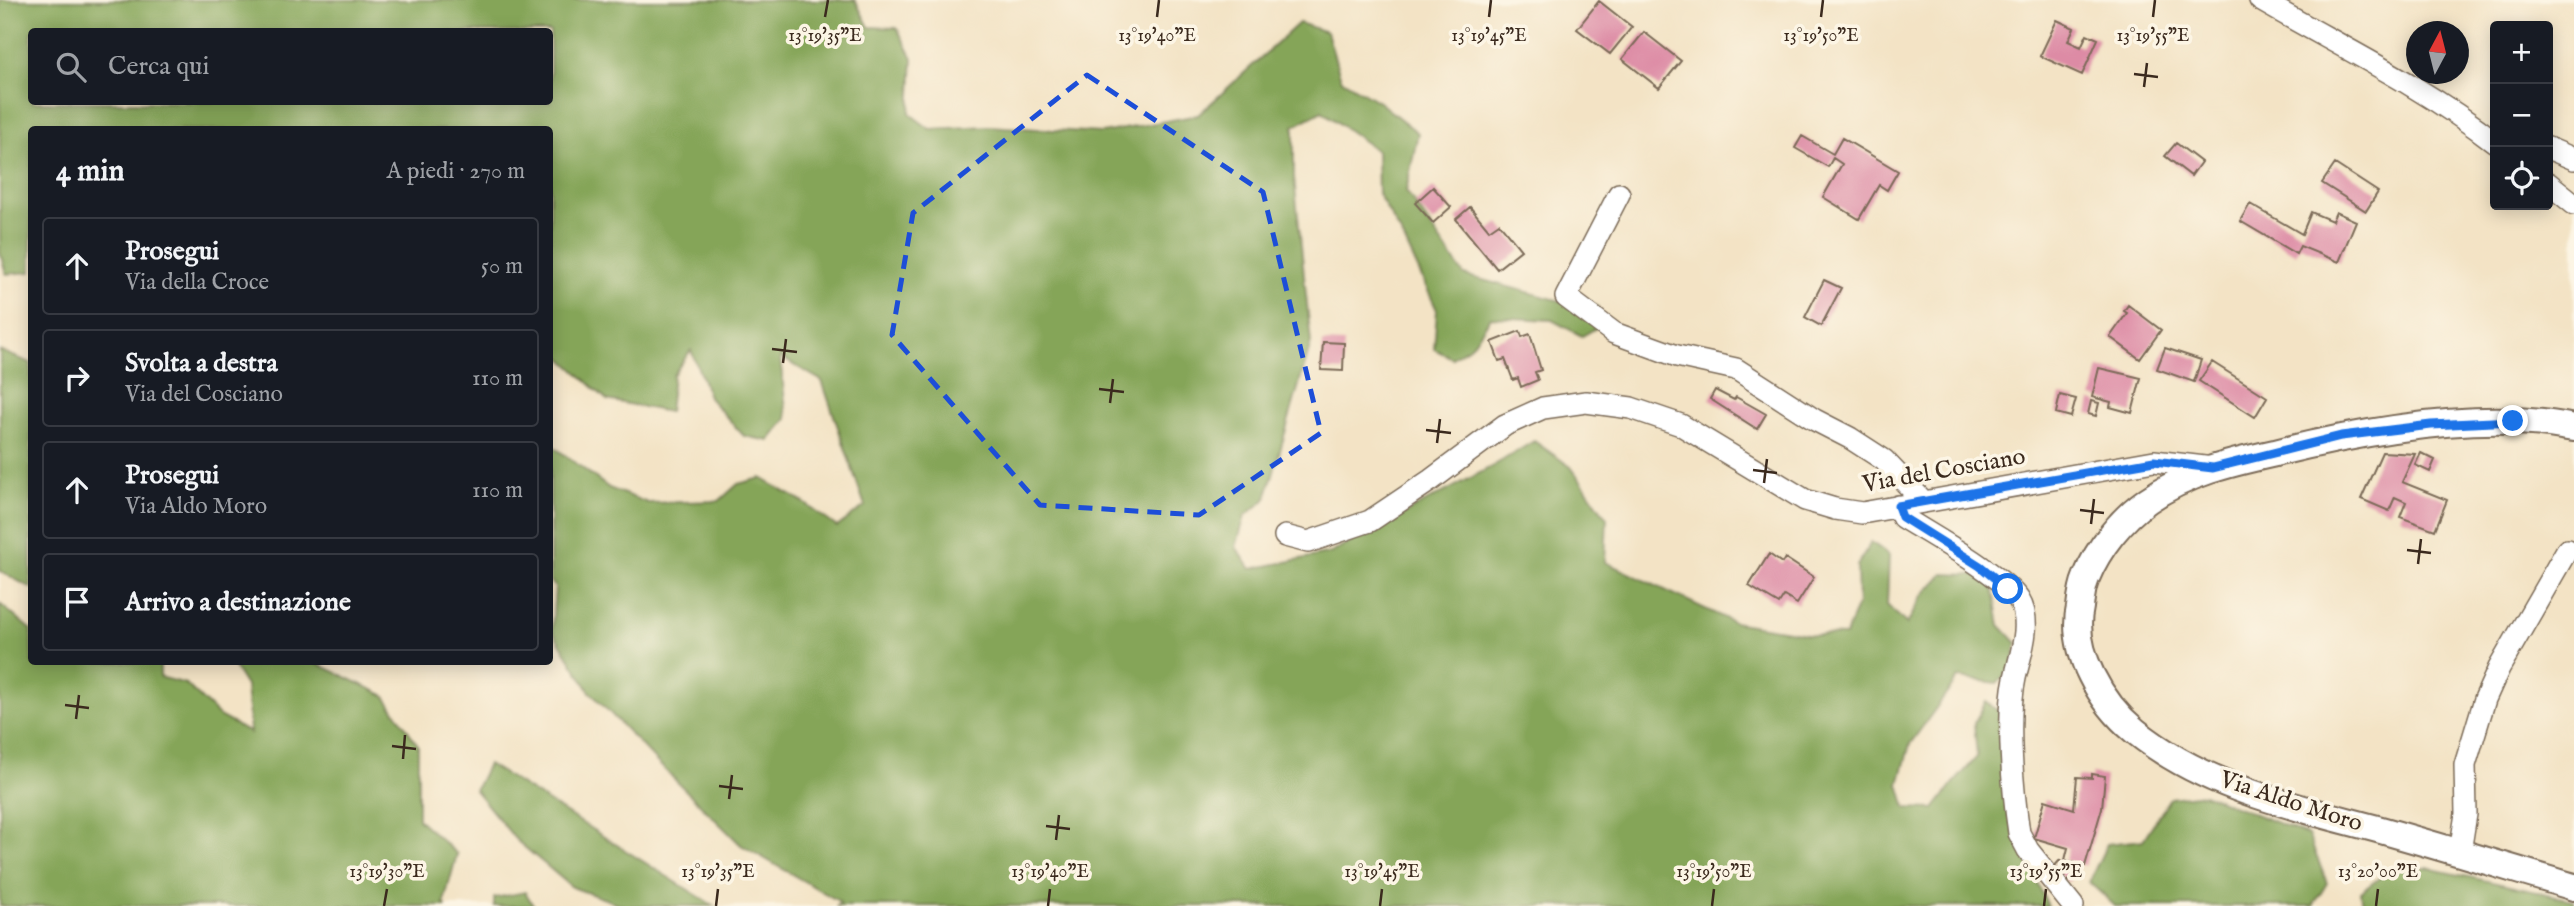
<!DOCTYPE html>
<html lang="it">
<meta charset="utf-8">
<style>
body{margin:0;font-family:"IM FELL English",serif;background:#20242c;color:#f1f3f6}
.controls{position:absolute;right:21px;top:21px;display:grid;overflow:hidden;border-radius:7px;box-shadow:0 4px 18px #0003}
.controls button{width:63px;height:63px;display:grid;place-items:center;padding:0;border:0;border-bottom:2px solid #363941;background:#171b24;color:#f1f3f6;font:35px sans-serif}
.compass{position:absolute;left:2406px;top:21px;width:63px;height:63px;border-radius:50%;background:#171b24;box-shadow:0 4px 18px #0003;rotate:7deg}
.stop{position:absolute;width:21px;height:21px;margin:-16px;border:5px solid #1a73e8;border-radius:50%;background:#fff}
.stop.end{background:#1a73e8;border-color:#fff;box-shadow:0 2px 7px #0008}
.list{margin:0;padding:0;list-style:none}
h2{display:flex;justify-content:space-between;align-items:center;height:91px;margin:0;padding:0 28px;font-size:30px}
h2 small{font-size:23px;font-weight:400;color:#9ea1a6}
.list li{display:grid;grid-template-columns:46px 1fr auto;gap:21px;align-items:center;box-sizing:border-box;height:98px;margin:0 14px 14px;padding:0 14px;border:2px solid #363941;border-radius:7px}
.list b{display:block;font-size:26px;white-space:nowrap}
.list p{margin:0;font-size:23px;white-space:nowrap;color:#9ea1a6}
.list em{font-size:23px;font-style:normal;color:#9ea1a6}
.icon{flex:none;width:38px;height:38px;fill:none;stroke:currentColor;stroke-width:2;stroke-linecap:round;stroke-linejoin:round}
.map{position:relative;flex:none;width:2574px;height:906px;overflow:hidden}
.search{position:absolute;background:#171b24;box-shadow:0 4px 18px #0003;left:28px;top:28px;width:525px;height:77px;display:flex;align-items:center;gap:18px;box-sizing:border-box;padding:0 24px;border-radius:7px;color:#9ea1a6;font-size:26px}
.panel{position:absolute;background:#171b24;box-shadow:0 4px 18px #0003;left:28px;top:126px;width:525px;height:539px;border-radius:7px}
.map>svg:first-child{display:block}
</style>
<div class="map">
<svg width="2574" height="906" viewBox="0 0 2574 906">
<rect width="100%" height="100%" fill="#fcf5e5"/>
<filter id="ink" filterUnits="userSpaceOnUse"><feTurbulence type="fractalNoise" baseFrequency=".0143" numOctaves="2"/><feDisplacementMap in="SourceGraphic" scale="14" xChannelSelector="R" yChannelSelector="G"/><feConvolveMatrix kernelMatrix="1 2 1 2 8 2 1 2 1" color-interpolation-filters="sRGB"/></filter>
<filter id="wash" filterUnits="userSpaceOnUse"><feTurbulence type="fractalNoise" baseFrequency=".00686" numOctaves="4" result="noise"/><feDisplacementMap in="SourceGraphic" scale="28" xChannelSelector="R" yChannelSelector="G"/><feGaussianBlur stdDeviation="1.57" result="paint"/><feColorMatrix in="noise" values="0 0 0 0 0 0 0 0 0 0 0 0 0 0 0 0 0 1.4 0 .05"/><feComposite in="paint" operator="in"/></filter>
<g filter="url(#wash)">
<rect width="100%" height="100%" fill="#f3e3c5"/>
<!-- forest -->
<path fill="#85a559" stroke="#60683c" stroke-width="2" fill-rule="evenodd" d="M0,0h855l14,27 28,1 16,30 -3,56 20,15 59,-3 113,7 96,-18 101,-92 28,9 14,47 38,23 39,31 -12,58 58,84 97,26 20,-2 17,8v20l-16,9 -30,-16 -61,-3 -19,28 -20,13 -18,-9 3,-39 -35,-75 -24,-41 -1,-43 -55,-40 -28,15v51l17,166 -45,156 -21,17 -9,31 15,22 80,-16 162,-87 41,-25 37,26 36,51 -2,44 128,60 80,13 32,1 13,-32 -1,-38 14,-24 18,13 -2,50 20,19 15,-28 21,-22 36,1 14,10 7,40 17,18 -5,27 -15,13 -39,-5 -48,66 -11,40 7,24 28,1 20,-26 23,-26 -3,-34 12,-21 15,11 19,133 28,60h-1211l3,-4 -99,-57 -84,-83 -67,-70 -38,-62 3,-43 -5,-7v-136l59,44 39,15 71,-2 19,-17 23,-6 42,24 34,25 28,-21 -43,-125 -42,-24 7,62 -18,22 -25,-5 -34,-37 -19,-49 -18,25 -4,37 -62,-12 -57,-53v-217h-518l-1,142 -25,2 -6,-22zM32,32h518v70h-518z
M0,351l31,12v225l-31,-17z
M0,604l31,26 1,32h128v15l26,7 33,32 31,17 -4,-47 -15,-24h83l70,33 34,50v74l39,35 -13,48 2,4h-446z
M488,764l226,142h-90l-52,-19 -56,-47 -41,-50z
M2204,794l104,41 19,48 -14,23h-198l-26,-24 18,-38 36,-4 27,-42z
M2428,868l146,32v6h-211l-2,-14 30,-23z
M525,892l9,14h-40v-8z"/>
<g id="blocks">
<!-- building -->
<path fill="#dd8ba5" d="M1599,1l33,26 -22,27 -33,-25z
M2057,20l17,8 -6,13 13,6 6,-13 11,5 -16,36 -42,-19z
M1644,32l37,29 -22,27 -37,-29z
M1802,136l31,18 9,-16 56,33 -11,19 -8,-5 -20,34 -36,-22 19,-33 -9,-6 -5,9 -33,-19z
M2176,143l25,19 -10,14 -26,-20z
M2335,164l43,28 -12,19 -44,-28z
M1433,187l18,20 -18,16 -18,-20z
M2250,204l52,30 9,-22 21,9 4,-9 20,9 -17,41 -39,-16 -4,8 -56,-33z
M1470,207l19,23 10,-7 22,27 -24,19 -41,-50z
M1824,280l17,8 -20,38 -16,-9z
M2128,305l33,25 -21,29 -30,-22 17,-24 -3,-2z
M1520,331l2,6 8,-3 11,36 -6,2 3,8 -17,7 -3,-9 -5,2 -8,-21 -6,2 -7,-19z
M1323,342l21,1 -1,28 -22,-1z
M2165,348l36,12 -7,22 -37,-13z
M2212,362l55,35 -12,20 -56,-36z
M2099,368l42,10 -9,35 -22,-6 1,-5 -19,-5z
M1715,390l19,10 2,-3 30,17 -9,15 -47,-30z
M2060,395l16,4 -5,18 -15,-4z
M2091,401l8,2 -3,13 -8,-2z
M2382,452l33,2 -13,28 45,18 -12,30 -35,-13 6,-15 -11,-5 -6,14 -28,-12z
M2421,453l14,7 -5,12 -15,-7z
M1769,554l13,9 3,-5 29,19 -17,27 -13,-8 -5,8 -30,-18z
M2092,774l13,2 -3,32 -17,58 -20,-6 3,-12 -34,-10 11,-38 29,9 3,-32 15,1z
M2060,860l15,14 -7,8 -15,-14z"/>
</g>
</g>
<g filter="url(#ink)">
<use href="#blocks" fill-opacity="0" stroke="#7b6b58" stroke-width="2"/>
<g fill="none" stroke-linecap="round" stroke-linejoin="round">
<defs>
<path id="minor" d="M2260,0c79,46 163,86 235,142
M2548,148l26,11
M2548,183l26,21
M1619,194l-53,103 48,36 63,23 59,13 79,51 35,18 34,22 39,41
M1898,506l4,11c27,17 101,58 117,83 14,23 1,55 -4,78 -9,41 -2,113 4,155l9,17 45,56
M1285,536l23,6 62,-21 61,-41 74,-55 38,-17 43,-6 45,6 50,17 124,75 30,9 27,4 292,-52 59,7
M2460,852l6,-38 -1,-49 20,-66 14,-31 68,-118"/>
<path id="major" d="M2574,428c-91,-19 -210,3 -299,25 -45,10 -88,20 -127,47 -26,18 -50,48 -62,78 -4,9 -5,19 -6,29 -10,44 22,97 55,124 70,57 161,76 246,99 64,18 129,38 193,57"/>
</defs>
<!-- minor casing -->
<use href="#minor" stroke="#7b6b58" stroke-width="24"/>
<!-- major casing -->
<use href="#major" stroke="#7b6b58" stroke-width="30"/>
<!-- minor -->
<use href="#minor" stroke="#fff" stroke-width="21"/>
<!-- major -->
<use href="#major" stroke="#fff" stroke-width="26"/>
</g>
</g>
<g fill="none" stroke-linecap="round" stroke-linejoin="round" filter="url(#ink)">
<!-- route -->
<path stroke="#1a73e8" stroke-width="9" d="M2008,589l-28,-23 -78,-49 -4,-11 256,-45 59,7 128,-32 90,-11 82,-4"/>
</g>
<!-- marked area -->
<path fill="none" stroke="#1d4ed8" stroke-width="5" stroke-dasharray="14 9" stroke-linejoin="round" d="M1087,75l176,117 58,241 -122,82 -159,-10 -148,-170 21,-122z"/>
<!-- ticks -->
<path fill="none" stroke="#3b2a1e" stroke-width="2.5" d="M825,17l3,-17M1157,17l2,-17M1489,17l2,-17M1821,17l2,-17M2153,17l2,-17M2134,74l24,3M2144,87l3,-24M772,349l25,3M783,363l3,-24M1099,389l25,3M1110,403l3,-24M1426,430l25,3M1437,443l3,-24M1753,470l24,3M1764,483l3,-24M2080,510l24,3M2091,524l3,-25M2407,550l24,3M2418,564l3,-25M65,705l24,3M76,719l3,-24M392,746l24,3M403,759l2,-24M719,786l24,3M729,799l3,-24M1046,826l24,3M1056,840l3,-25M384,906l3,-17M716,906l2,-17M1048,906l2,-17M1380,906l2,-17M1712,906l2,-17M2044,906l2,-17M2376,906l2,-17"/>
<g text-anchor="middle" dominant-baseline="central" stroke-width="7" stroke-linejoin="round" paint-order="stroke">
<!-- street labels -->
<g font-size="24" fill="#3b2a1e" stroke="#fcf5e5">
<text transform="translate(1944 471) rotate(-10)">Via del Cosciano</text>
<text transform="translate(2291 802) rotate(18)">Via Aldo Moro</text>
</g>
</g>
<g font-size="18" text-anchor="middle" fill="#3b2a1e" stroke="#fcf5e5" stroke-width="7" stroke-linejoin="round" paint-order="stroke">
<text x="825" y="41">13°19'35"E</text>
<text x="1157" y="41">13°19'40"E</text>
<text x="1489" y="41">13°19'45"E</text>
<text x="1821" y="41">13°19'50"E</text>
<text x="2153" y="41">13°19'55"E</text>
<text x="387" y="877">13°19'30"E</text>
<text x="718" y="877">13°19'35"E</text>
<text x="1050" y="877">13°19'40"E</text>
<text x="1382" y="877">13°19'45"E</text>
<text x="1714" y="877">13°19'50"E</text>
<text x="2046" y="877">13°19'55"E</text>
<text x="2378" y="877">13°20'00"E</text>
</g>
</svg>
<div class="controls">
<button>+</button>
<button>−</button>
<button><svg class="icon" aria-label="locate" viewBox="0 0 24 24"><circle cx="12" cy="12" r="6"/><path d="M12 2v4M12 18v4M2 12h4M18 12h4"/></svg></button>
</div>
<svg class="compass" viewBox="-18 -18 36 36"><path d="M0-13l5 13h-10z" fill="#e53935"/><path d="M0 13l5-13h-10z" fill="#9ea1a6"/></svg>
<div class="stop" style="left:2008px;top:589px"></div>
<div class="stop end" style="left:2513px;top:421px"></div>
<div class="search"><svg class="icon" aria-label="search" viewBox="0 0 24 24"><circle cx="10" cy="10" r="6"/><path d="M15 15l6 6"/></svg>Cerca qui</div>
<section class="panel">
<h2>4 min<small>A piedi · 270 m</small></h2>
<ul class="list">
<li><svg class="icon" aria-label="ahead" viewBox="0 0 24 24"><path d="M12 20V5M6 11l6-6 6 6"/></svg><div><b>Prosegui</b><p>Via della Croce</p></div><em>50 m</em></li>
<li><svg class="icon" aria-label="right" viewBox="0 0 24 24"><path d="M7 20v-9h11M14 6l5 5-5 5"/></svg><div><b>Svolta a destra</b><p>Via del Cosciano</p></div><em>110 m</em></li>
<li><svg class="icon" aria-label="ahead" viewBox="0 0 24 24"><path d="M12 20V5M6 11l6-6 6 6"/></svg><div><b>Prosegui</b><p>Via Aldo Moro</p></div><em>110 m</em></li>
<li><svg class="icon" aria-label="arrive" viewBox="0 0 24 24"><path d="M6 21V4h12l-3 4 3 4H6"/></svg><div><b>Arrivo a destinazione</b></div></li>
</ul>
</section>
</div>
